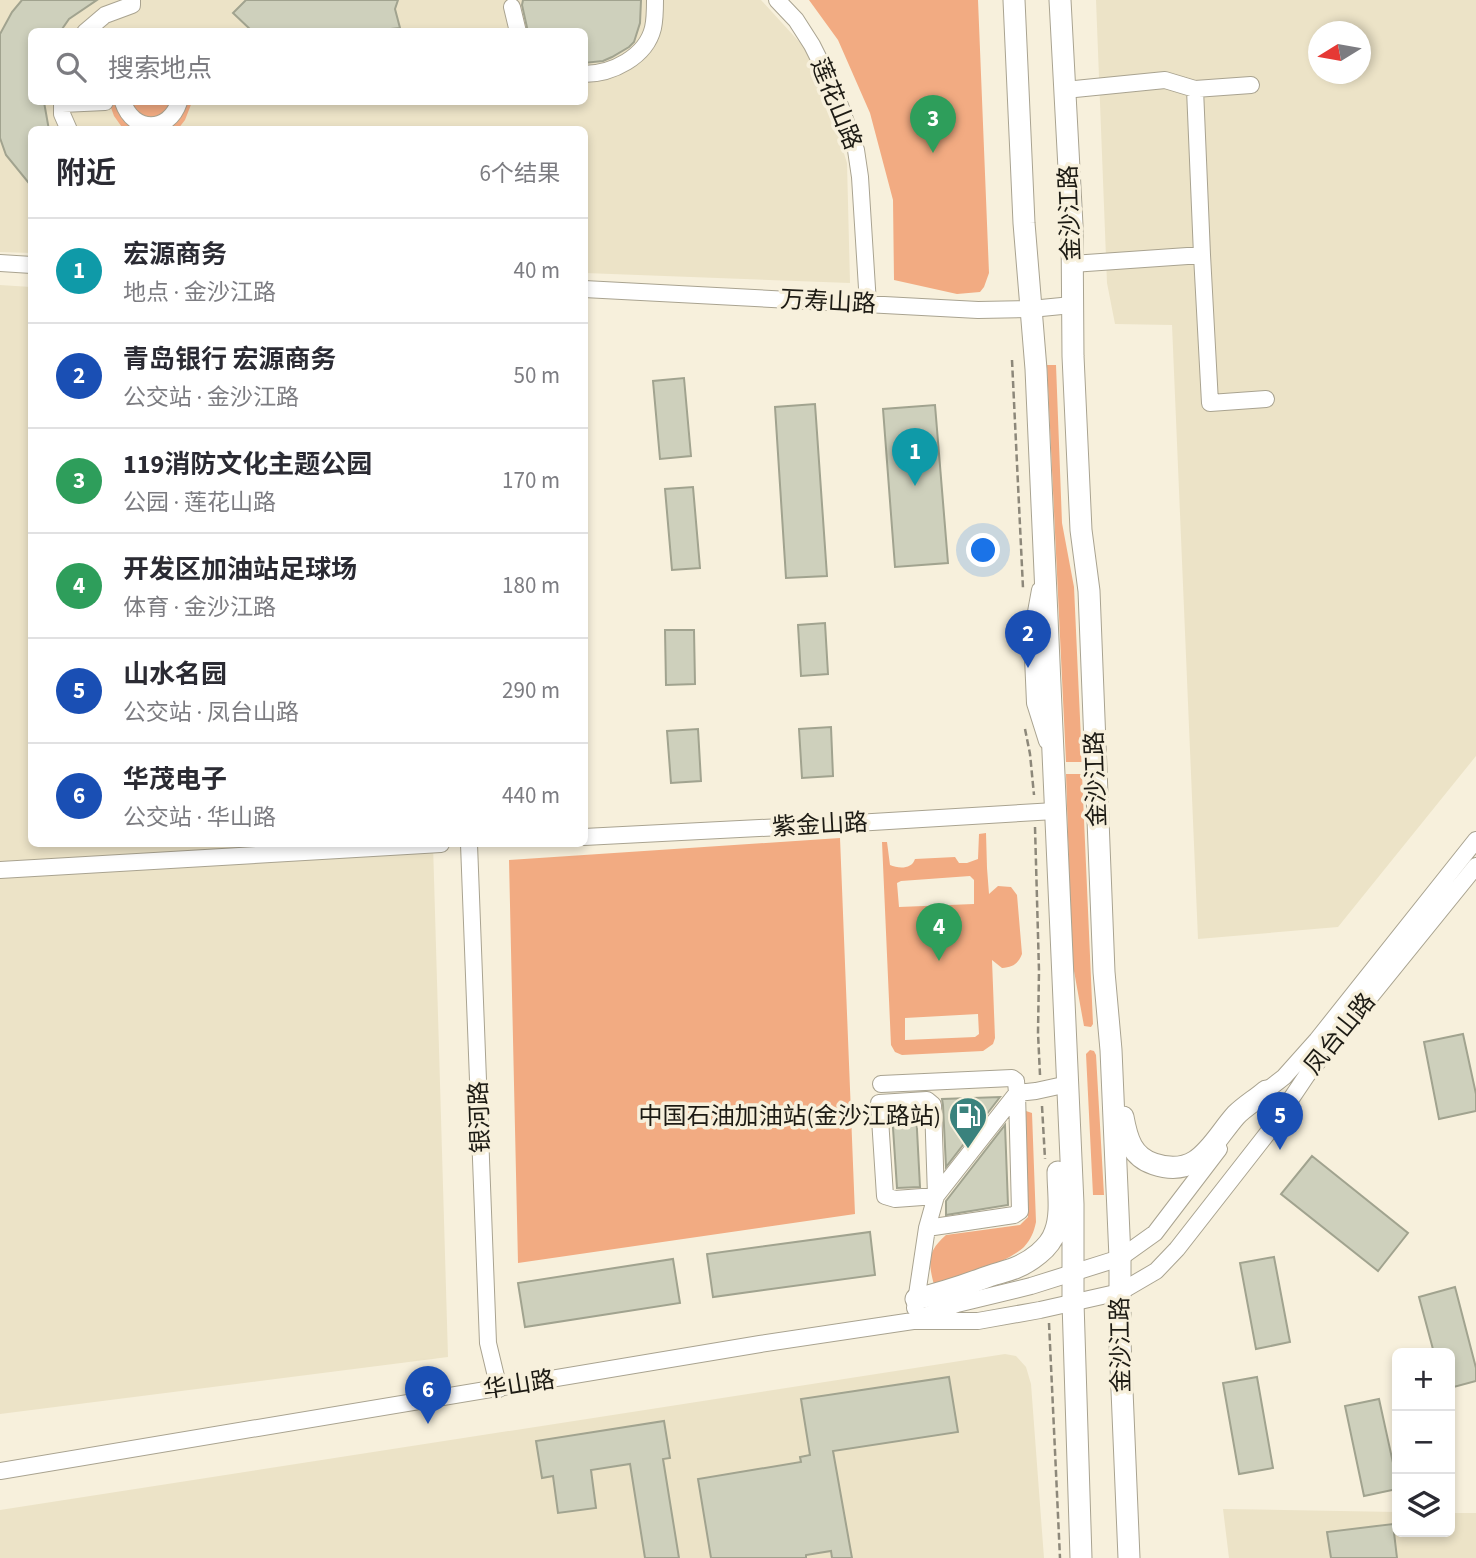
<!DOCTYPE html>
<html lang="zh">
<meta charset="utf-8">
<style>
body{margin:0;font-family:"Source Sans 3","Noto Sans SC",sans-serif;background:#f2f2f3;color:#2b2b33}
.controls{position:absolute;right:21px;bottom:21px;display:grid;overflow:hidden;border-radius:10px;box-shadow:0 4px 10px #0003}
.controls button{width:63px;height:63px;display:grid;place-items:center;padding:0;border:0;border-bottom:2px solid #e1e1e2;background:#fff;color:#2b2b33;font:35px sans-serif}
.compass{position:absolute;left:1308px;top:21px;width:63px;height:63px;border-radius:50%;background:#fff;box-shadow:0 4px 10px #0003;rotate:259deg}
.you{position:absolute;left:984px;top:551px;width:24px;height:24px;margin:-18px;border:5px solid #fff;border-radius:50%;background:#1a73e8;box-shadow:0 0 0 10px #1a73e833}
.badge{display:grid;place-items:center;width:46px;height:46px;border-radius:50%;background:#3a827d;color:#fff;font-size:23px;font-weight:700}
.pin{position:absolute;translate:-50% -58px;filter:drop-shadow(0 2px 4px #0008)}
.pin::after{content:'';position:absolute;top:37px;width:24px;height:21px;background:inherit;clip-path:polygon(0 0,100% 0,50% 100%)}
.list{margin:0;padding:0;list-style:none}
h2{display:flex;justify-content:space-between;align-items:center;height:91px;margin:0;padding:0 28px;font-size:30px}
h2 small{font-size:23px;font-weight:400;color:#7c7c81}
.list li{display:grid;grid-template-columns:46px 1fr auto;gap:21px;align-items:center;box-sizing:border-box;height:105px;padding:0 28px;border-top:2px solid #e1e1e2}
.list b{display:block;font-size:26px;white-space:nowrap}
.list p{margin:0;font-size:23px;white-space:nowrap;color:#7c7c81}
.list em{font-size:23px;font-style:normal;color:#7c7c81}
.icon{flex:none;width:38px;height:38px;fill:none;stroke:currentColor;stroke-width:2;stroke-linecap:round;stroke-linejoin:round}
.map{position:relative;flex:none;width:1476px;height:1558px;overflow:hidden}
.search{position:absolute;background:#fff;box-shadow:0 4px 10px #0003;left:28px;top:28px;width:560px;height:77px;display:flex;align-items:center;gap:18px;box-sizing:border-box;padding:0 24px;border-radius:10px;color:#7c7c81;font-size:26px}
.panel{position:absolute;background:#fff;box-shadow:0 4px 10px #0003;left:28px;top:126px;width:560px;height:721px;border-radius:10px}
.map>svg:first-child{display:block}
</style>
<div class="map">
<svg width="1476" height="1558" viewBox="0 0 1476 1558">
<rect width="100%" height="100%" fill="#f7f0dc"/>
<!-- built -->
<path fill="#ece3c7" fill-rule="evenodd" d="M0,0h761l53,58 33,105 3,120 -265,-10 -1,-143h-552l-1,123 -31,-1zM32,32h552v70h-552z
M1096,0h380v756l-138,171 -140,12 -26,-614 -57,-1 -8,-41zM1318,32h42v42h-42z
M0,285l31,2 1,557h401l15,513 -448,57z
M1005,1354l11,2 10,11 5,17 13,174h-1044v-48z
M1223,1509l174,3v20h53v-19h26v45h-247z"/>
<!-- green -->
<path fill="#f2ab82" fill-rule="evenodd" d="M809,0h169l11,273 -5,14 -4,5 -23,2 -63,-14 -1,-80 -23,-87 -32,-73z
M109,102h83l-7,18 -7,9 -54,1 -10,-14z
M1047,365h9l6,158 12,64 8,175h-16z
M1066,774h16l11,250 -2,3 -7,-1 -12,-66z
M986,833l1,35 2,26 9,-8 13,1 6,8 5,59c-4,10 -9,13 -20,14l-10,-8 3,78 -2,6 -10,7 -81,4 -7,-3 -4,-7 -9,-203h5l3,23c9,4 22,4 25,-6l40,-2 4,6h8l11,-4 1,-25zM970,876l4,4v24l-75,3 -2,-24 4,-2zM978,1014l1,20 -4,3 -70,3v-22z
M840,838l15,376 -337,49 -9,-403z
M1090,1050l4,1 2,4 8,140h-11l-7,-141z
M1026,1111l6,2 4,109c-2,10 -5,17 -12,25 -16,15 -67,34 -90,38 -6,-24 -7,-33 12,-50l74,-10 8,-8z"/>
<!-- building -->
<path fill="#ced0bc" stroke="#a1a38f" stroke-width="2" d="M22,0h75l-28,19 -9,13h-28v70h12l5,28h-17v57l-26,-32 -6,-17v-104l12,-22z
M246,0h152l-3,9 5,19 -37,4h-38l-1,-2 -71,2 -20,-19z
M523,0h118l-1,23 -6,19 -5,5 -17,10 -9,4 -19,2v-31h-56l-6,-27z
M684,378l7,78 -31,3 -7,-78z
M815,404l12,172 -41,2 -11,-171z
M935,405l13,158 -53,4 -12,-158z
M693,487l7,81 -28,2 -7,-81z
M825,623l3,51 -27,2 -3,-51z
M665,630h29l1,54 -29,1z
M831,727l2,49 -31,2 -3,-49z
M698,729l3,52 -30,2 -4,-52z
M1463,1034l13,60v17l-37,8 -15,-77z
M1000,1097l-54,70 -3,-62 -1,-6z
M916,1111l4,76 -23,1 -5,-75z
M1005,1125l3,80 -62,10v-14z
M1312,1156l96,77 -30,38 -97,-77z
M870,1232l5,43 -162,22 -6,-43z
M1274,1257l16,85 -34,7 -16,-86z
M673,1259l7,44 -155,24 -7,-44z
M1455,1287l21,81v13l-26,7v-35h-16l-15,-56z
M949,1377l9,55 -125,19 19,107h-20l-1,-7 -25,4v3h-95l-13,-79 103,-17 -1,-5 10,-2 -9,-56z
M1257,1377l16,91 -34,6 -16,-91z
M1379,1399l18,82v8l-33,7 -19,-90z
M664,1421l6,37 -7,1 16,99h-34l-15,-94 -39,6 5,38 -38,5 -5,-37 -11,2 -6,-37z
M1393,1524l4,34h-66l-4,-26z"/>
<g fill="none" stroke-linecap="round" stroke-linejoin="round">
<defs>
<path id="minor" d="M777,0l19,20 16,25 22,44 22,61 4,27 8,127
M512,7l6,25
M85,32l20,-17 27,-10v-5
M584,74c28,0 62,-17 69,-46 2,-9 2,-19 2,-28
M1065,90l100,-10 30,9
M62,102v12l7,16
M123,102c10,31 46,31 56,0
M62,104l43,-2
M1202,255l-7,-166 56,-4
M0,263l32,2
M1072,264l130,-9 8,148 56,-4
M584,289l394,21 53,-1 41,-4
M1040,590l-8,44 3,69 12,38
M584,837l255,-13 216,-13
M469,844l19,499 11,46
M0,870l441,-26
M881,1084l131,-6 4,3 1,12 -81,103 -41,3 -10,-3 -6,-93 48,-3 6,5 3,91 -9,32 -12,80
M1260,1099l6,-8 18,-14 33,-37 159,-200
M927,1228l87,-13 6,-4 -3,-118 19,-2 32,-7
M922,1317l35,-13 74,-18 89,-28 35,-25 64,-84
M0,1471l760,-127 153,-23h65l62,-11 80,-18 36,-21 21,-22 93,-119 37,-55 169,-209"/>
<path id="major" d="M1014,0l10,223 12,146 37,835v98l8,256
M1060,0l12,225 1,131 8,174 8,61 15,381 7,78 6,139 3,69v84l9,216
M1123,1117c4,22 9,40 31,47 45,15 58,-22 82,-49 9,-9 21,-16 30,-24
M916,1299c26,-6 44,-12 68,-21 10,-4 21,-6 31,-10 15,-6 35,-20 40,-36 7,-18 3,-41 3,-60"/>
</defs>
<!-- minor casing -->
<use href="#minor" stroke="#a9a390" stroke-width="18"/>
<!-- major casing -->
<use href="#major" stroke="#a9a390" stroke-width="23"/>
<!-- path -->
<path stroke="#8d887a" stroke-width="2.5" stroke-dasharray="7 3.5" stroke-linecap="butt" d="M1012,360l11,228
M1025,729l5,25 4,41
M1035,827l4,144 -1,62 2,42
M1042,1106l3,53
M1049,1323l11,235"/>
<!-- minor -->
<use href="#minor" stroke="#fff" stroke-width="16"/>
<!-- major -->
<use href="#major" stroke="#fff" stroke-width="21"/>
</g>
<!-- icons -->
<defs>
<symbol id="fuel-pin" viewBox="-11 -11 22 30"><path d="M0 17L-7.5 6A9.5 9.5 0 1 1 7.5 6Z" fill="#3a827d" stroke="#f7f0dc"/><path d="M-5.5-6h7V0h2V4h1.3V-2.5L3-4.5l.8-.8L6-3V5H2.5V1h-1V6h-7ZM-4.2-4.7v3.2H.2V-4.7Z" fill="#fff"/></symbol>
</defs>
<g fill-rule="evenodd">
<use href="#fuel-pin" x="946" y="1094" width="44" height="60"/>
</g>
<g text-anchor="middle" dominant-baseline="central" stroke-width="7" stroke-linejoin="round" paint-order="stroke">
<!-- street labels -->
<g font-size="24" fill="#1d1b14" stroke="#f7f0dc">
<text transform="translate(836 104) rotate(68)">莲花山路</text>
<text transform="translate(1070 213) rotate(-92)">金沙江路</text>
<text transform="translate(828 302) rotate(3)">万寿山路</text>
<text transform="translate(1096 779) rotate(-92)">金沙江路</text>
<text transform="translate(820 825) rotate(-3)">紫金山路</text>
<text transform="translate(1340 1034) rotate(-51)">凤台山路</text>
<text transform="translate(480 1117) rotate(-92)">银河路</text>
<text transform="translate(1121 1345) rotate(-91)">金沙江路</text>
<text transform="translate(519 1385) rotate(-9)">华山路</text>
</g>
<!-- poi labels -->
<g font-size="24" fill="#1d1b14" stroke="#f7f0dc" text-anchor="end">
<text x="941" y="1116">中国石油加油站(金沙江路站)</text>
</g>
</g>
</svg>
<div class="controls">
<button>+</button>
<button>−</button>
<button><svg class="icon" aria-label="layers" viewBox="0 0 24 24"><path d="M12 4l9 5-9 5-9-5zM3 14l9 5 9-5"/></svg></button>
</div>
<svg class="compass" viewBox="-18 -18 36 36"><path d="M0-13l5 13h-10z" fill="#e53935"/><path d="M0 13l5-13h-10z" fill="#7c7c81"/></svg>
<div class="you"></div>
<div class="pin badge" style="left:915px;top:486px;background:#0f9aa8">1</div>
<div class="pin badge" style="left:1028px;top:668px;background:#1a4fb4">2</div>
<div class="pin badge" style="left:933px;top:153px;background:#2e9e5b">3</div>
<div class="pin badge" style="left:939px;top:961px;background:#2e9e5b">4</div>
<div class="pin badge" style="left:1280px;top:1150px;background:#1a4fb4">5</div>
<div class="pin badge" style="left:428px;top:1424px;background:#1a4fb4">6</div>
<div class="search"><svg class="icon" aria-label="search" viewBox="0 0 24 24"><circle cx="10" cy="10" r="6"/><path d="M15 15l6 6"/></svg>搜索地点</div>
<section class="panel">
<h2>附近<small>6个结果</small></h2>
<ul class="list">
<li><span class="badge" style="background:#0f9aa8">1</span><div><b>宏源商务</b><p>地点 · 金沙江路</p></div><em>40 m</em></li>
<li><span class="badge" style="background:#1a4fb4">2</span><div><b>青岛银行 宏源商务</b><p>公交站 · 金沙江路</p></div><em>50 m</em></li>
<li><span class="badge" style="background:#2e9e5b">3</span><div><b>119消防文化主题公园</b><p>公园 · 莲花山路</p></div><em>170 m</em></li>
<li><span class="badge" style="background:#2e9e5b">4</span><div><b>开发区加油站足球场</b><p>体育 · 金沙江路</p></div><em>180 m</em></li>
<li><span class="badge" style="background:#1a4fb4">5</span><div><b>山水名园</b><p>公交站 · 凤台山路</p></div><em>290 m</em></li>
<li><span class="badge" style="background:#1a4fb4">6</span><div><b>华茂电子</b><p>公交站 · 华山路</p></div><em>440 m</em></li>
</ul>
</section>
</div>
